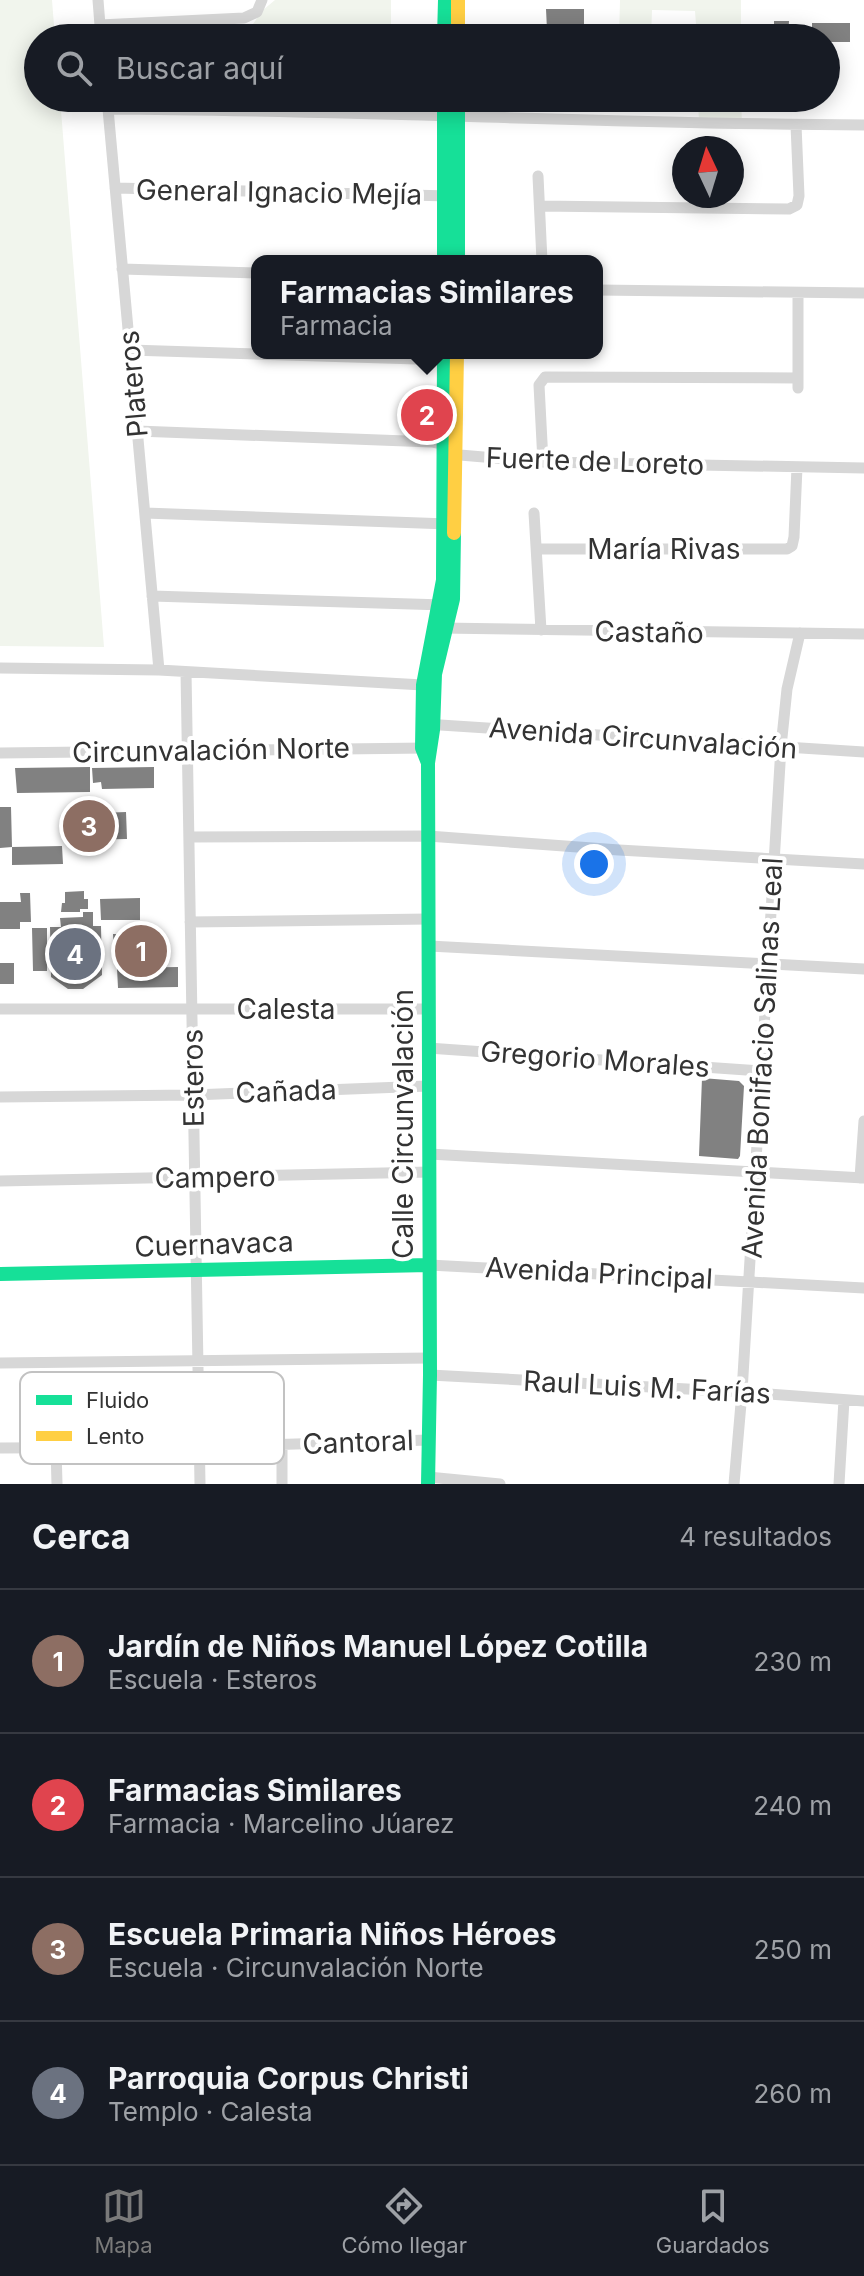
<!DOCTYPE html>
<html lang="es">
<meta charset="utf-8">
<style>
body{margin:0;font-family:Inter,sans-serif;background:#242831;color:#f1f3f6}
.compass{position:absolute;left:672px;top:136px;width:72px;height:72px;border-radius:50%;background:#171b24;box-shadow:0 4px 20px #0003;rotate:356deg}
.you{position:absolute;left:594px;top:864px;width:28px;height:28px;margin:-20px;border:6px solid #fff;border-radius:50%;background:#1a73e8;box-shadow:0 0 0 12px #1a73e833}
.badge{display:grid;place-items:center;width:52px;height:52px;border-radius:50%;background:#7a7a7a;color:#fff;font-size:26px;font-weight:700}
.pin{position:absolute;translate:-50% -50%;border:4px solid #fff;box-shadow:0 2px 8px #0006}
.popup{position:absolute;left:251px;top:255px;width:352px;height:104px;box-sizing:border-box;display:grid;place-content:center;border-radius:16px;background:#171b24;filter:drop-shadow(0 2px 6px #0005);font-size:26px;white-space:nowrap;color:#9ea1a6}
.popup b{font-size:30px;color:#f1f3f6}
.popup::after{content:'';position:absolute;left:50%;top:100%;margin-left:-16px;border:16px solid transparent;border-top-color:#171b24}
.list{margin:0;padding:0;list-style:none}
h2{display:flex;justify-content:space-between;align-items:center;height:104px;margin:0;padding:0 32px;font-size:34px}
h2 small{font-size:26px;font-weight:400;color:#9ea1a6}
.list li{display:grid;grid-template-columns:52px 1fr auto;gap:24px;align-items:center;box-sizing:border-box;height:144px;padding:0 32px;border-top:2px solid #363941}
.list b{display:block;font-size:30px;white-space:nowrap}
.list p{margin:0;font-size:26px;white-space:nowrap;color:#9ea1a6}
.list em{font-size:26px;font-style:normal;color:#9ea1a6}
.icon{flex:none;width:44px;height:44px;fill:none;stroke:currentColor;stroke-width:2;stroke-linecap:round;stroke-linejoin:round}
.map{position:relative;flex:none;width:864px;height:1484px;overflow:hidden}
.search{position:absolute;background:#171b24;box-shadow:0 4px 20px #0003;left:24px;right:24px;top:24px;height:88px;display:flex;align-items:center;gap:20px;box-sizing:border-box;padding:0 28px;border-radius:44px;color:#9ea1a6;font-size:30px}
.sheet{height:680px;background:#171b24}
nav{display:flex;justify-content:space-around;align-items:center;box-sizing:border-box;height:112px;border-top:2px solid #363941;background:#171b24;font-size:22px;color:#9ea1a6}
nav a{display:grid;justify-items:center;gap:4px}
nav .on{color:#7a7a7a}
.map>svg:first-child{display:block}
</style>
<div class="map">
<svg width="864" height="1484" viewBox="0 0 864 1484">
<rect width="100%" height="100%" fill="#fff"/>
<!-- green -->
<path fill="#f1f5ed" d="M0,0h52l3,38h-17v60h22l44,549 -104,-1z
M275,0h116v29l-105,-1 -10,10h-96l2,-7 71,-7 10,-14z
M620,0h121v38h-44l-2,-27 -43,-1 -1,28h-32z
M698,98h43l1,26 -43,-1z"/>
<!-- building -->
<path fill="#818181" d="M546,9h38v21h-37z
M774,21h15l-1,17h-14z
M812,23h38v19h-24v-4h-14z
M686,32l1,6h-37v-5z
M90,767v25l-73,1 -2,-25z
M154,767v21l-52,1 -1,-7 -8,1 -1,-15z
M0,807h11l1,40 50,-1 1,18 -51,1v-18l-12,1z
M126,812l1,27 -51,1 -1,-26z
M84,891v8h4v10h-8v3h-19l1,-9h3v-11z
M20,893h10l1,29h-11v7h-20v-27h21z
M140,898v22h-39l-1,-21z
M83,912h10v14h8l1,49 -19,14h-15l-17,-12 -1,-50h11l-1,-9 23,-1z
M32,928h15v43h-14z
M113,934h39l1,19h-39z
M0,963h14v21h-14z
M178,967v20l-60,1 -1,-20z
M702,1078l37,3 5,5 -4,70 -2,3 -39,-3z"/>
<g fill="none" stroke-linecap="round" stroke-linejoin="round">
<!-- street -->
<path stroke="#d7d7d7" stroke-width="11" d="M98,0l3,38
M100,25l144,-7 13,-6 5,-12
M291,38l14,-2 145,-1
M107,98l52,572
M108,109c252,1 504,15 756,16
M538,176l4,85
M115,188l335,8
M540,206l249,3 8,-4 2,-9 -3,-71
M122,269l135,4
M597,290l267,3
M798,293v95
M130,350l319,10
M137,431l295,11 13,3 15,10 83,7 321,6
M543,462l-4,-77 6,-8 253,1
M145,513l303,11
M534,513l7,117
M537,549h250l5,-3 2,-9 3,-70
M152,596l292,9
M441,628l423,6
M0,668l159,2 264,15
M186,672l14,812
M425,724l439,28
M0,753l427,-5
M189,837l239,-1 191,14 245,14
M190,922l239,-3
M429,946l435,23
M0,1009h428
M428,1048l333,23
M0,1097l193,-2 235,-9
M429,1154l435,24
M860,1178l4,-57
M0,1181l430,-9
M429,1265l435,23
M0,1363l430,-5
M430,1375l312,17 122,9
M282,1445v39
M0,1448l200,-1 229,-7
M56,1448l1,36
M428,1477l72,7
M734,1484l8,-92 39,-645 6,-58 13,-56
M839,1484l5,-84"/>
<!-- fast -->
<path stroke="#16e098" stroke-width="14" d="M444,38l1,-38
M444,98v163
M458,98v163
M428,763l-6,-15 1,-63 20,-105 1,-227
M0,1274l429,-9
M428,1484l2,-109 -2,-612 5,-33 2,-56 18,-75 1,-66"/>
<!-- slow -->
<path stroke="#ffcf43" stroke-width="14" d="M458,0v38
M454,533l3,-180"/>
</g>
<g text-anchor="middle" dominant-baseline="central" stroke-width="8" stroke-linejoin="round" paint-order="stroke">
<!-- street labels -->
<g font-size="28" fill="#333" stroke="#fff">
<text transform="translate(279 192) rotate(1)">General Ignacio Mejía</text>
<text transform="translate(133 384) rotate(-95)">Plateros</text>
<text transform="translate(595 461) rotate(2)">Fuerte de Loreto</text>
<text x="664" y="549">María Rivas</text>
<text transform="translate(649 632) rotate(1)">Castaño</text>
<text transform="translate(643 738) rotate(4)">Avenida Circunvalación</text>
<text transform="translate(211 750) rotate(-1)">Circunvalación Norte</text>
<text x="286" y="1009">Calesta</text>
<text transform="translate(762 1058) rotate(-87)">Avenida Bonifacio Salinas Leal</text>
<text transform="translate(595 1059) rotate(4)">Gregorio Morales</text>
<text transform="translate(193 1078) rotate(-91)">Esteros</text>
<text transform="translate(286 1091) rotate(-2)">Cañada</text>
<text transform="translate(403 1124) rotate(-90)">Calle Circunvalación</text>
<text transform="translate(215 1177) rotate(-1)">Campero</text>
<text transform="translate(214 1244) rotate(-2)">Cuernavaca</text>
<text transform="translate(599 1273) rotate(3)">Avenida Principal</text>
<text transform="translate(647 1387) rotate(3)">Raul Luis M. Farías</text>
<text transform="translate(358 1442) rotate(-2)">Cantoral</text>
</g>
</g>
<!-- legend -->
<rect x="20" y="1372" width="264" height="92" rx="12" fill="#fff" stroke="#c2c2c2" stroke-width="2"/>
<rect x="36" y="1395" width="36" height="10" fill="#16e098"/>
<rect x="36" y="1431" width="36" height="10" fill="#ffcf43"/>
<g font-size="22" fill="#333">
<text x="86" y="1408">Fluido</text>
<text x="86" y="1444">Lento</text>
</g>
</svg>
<svg class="compass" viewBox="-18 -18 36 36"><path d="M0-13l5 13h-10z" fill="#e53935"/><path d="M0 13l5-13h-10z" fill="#9ea1a6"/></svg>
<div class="you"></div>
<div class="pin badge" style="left:141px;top:951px;background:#8d6e63">1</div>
<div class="pin badge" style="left:427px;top:415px;background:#e0444e">2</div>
<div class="popup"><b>Farmacias Similares</b>Farmacia</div>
<div class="pin badge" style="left:89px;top:826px;background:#8d6e63">3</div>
<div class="pin badge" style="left:75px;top:954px;background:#6b7280">4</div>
<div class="search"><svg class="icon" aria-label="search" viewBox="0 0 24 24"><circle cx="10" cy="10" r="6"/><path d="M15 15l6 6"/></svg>Buscar aquí</div>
</div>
<section class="sheet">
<h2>Cerca<small>4 resultados</small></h2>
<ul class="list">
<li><span class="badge" style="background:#8d6e63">1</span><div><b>Jardín de Niños Manuel López Cotilla</b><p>Escuela · Esteros</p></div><em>230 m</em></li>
<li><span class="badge" style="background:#e0444e">2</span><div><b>Farmacias Similares</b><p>Farmacia · Marcelino Júarez</p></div><em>240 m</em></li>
<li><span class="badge" style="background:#8d6e63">3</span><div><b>Escuela Primaria Niños Héroes</b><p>Escuela · Circunvalación Norte</p></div><em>250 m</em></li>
<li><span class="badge" style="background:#6b7280">4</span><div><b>Parroquia Corpus Christi</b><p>Templo · Calesta</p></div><em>260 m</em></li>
</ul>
</section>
<nav>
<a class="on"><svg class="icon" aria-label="map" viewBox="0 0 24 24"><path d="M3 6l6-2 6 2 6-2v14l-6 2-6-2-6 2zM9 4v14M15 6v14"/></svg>Mapa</a>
<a><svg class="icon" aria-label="directions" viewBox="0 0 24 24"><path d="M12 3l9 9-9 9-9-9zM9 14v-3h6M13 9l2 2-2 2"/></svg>Cómo llegar</a>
<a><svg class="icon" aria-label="saved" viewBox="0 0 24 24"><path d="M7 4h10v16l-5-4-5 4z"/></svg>Guardados</a>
</nav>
